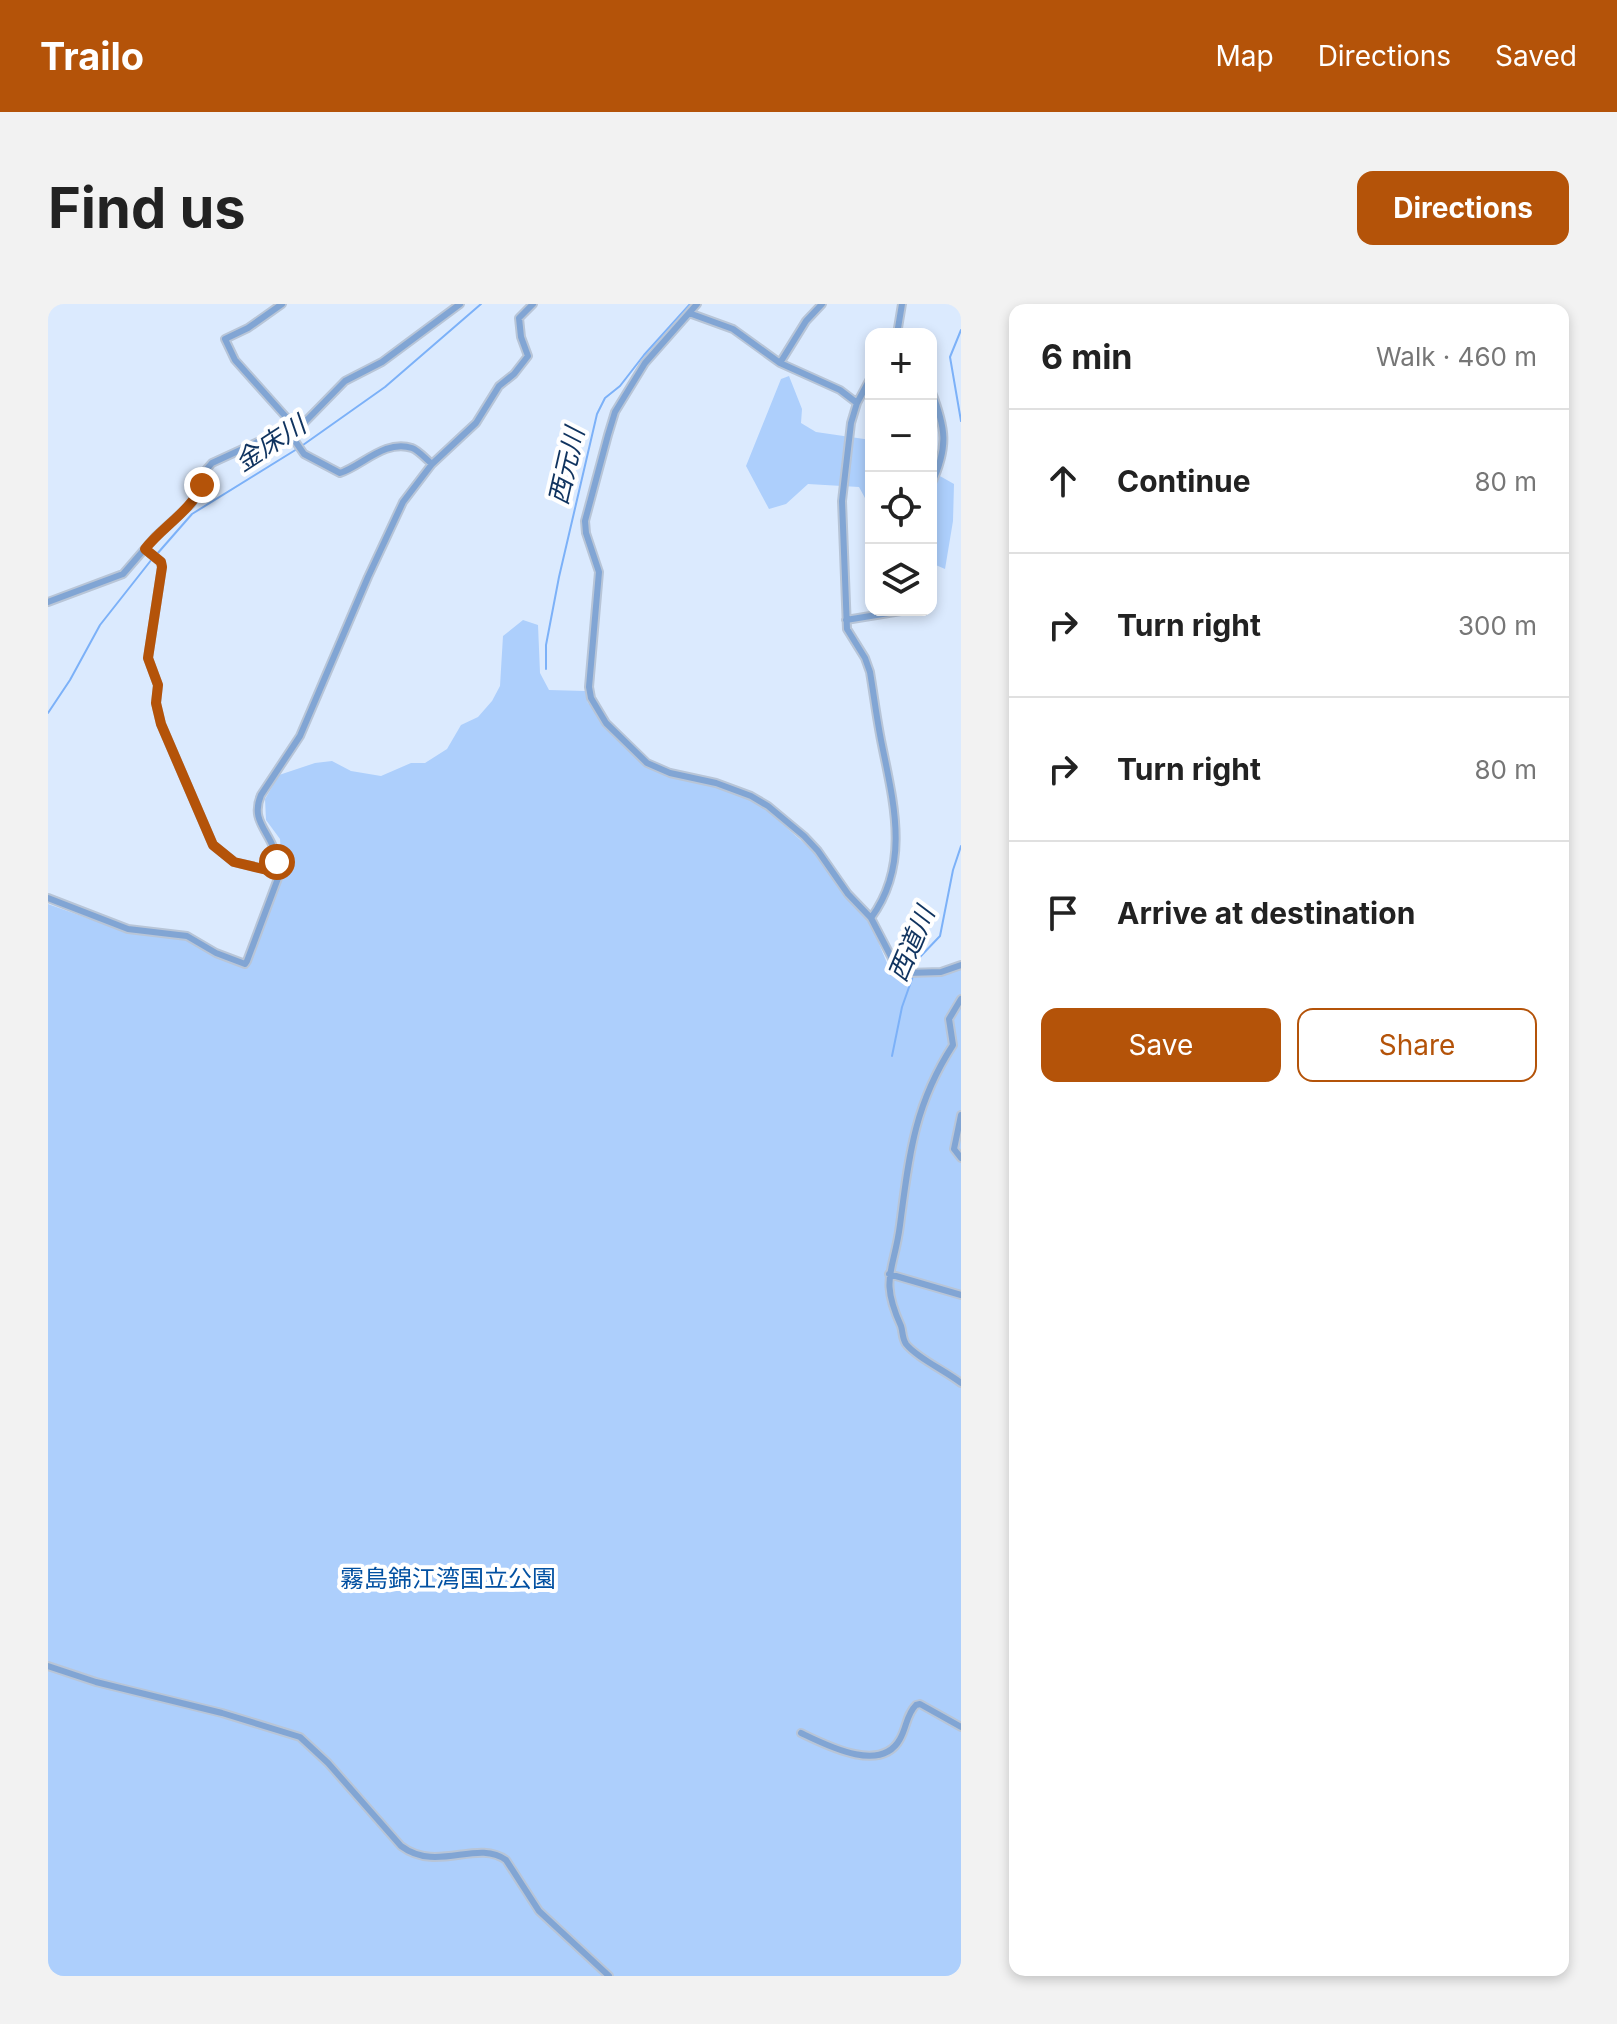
<!DOCTYPE html>
<meta charset="utf-8">
<style>
body{margin:0;font-family:Inter,"Noto Sans JP",sans-serif;background:#f2f2f2;color:#222}
.controls{position:absolute;right:24px;top:24px;display:grid;overflow:hidden;border-radius:16px;box-shadow:0 4px 12px #0003}
.controls button{width:72px;height:72px;display:grid;place-items:center;padding:0;border:0;border-bottom:2px solid #e0e0e0;background:#fff;color:#222;font:40px sans-serif}
.stop{position:absolute;width:24px;height:24px;margin:-18px;border:6px solid #b45309;border-radius:50%;background:#fff}
.stop.end{background:#b45309;border-color:#fff;box-shadow:0 2px 8px #0008}
.list{margin:0;padding:0;list-style:none}
h2{display:flex;justify-content:space-between;align-items:center;height:104px;margin:0;padding:0 32px;font-size:34px}
h2 small{font-size:26px;font-weight:400;color:#767676}
.list li{display:grid;grid-template-columns:52px 1fr auto;gap:24px;align-items:center;box-sizing:border-box;height:144px;padding:0 32px;border-top:2px solid #e0e0e0}
.list b{display:block;font-size:30px;white-space:nowrap}
.list em{font-size:26px;font-style:normal;color:#767676}
.actions{display:flex;gap:16px;padding:24px 32px}
.actions a{flex:1;padding:18px 0;border:2px solid #b45309;border-radius:16px;text-align:center;font-size:28px;color:#b45309}
.actions .main{background:#b45309;color:#fff}
.icon{flex:none;width:44px;height:44px;fill:none;stroke:currentColor;stroke-width:2;stroke-linecap:round;stroke-linejoin:round}
.map{position:relative;flex:none;width:913px;height:1672px;overflow:hidden;border-radius:16px}
header{display:flex;align-items:center;gap:48px;box-sizing:border-box;height:112px;padding:0 40px;background:#b45309;color:#fff}
header strong{font-size:38px}
nav{display:flex;gap:44px;margin-inline-start:auto;font-size:28px}
.intro{display:flex;align-items:center;justify-content:space-between;box-sizing:border-box;height:192px;padding:0 48px}
h1{margin:0;font-size:56px}
.button{padding:20px 36px;border-radius:16px;background:#b45309;color:#fff;font-size:28px;font-weight:700}
main{display:flex;gap:48px;padding:0 48px}
aside{flex:1;background:#fff;border-radius:16px;box-shadow:0 4px 12px #0003}
.map>svg:first-child{display:block}
</style>
<header>
<strong>Trailo</strong>
<nav><a>Map</a><a>Directions</a><a>Saved</a></nav>
</header>
<div class="intro"><h1>Find us</h1><a class="button">Directions</a></div>
<main>
<div class="map">
<svg width="913" height="1672" viewBox="0 0 913 1672">
<rect width="100%" height="100%" fill="#dbeafe"/>
<!-- green -->
<path fill="#adcffc" d="M741,72l13,33 -1,14 15,9 55,8v69l-12,-22 -51,-3 -22,20 -17,5 -23,-43 35,-87z
M883,167l23,13 -1,37 -8,48 -14,-6z
M475,316l15,5 2,48 9,17 36,1 3,12 5,3 18,27 31,30 34,15 49,10 34,15 56,50 57,74 15,36 14,9 23,4 23,-2 14,-6v1008h-913v-1072l78,28 62,7 42,23 17,-5 3,2 33,-82 -3,-38 -14,-19 -1,-21 14,-24 36,-12 17,-2 19,10 30,5 30,-13h14l22,-14 14,-24 17,-8 14,-16 8,-15 3,-50z"/>
<g fill="none" stroke-linecap="round" stroke-linejoin="round">
<!-- stream -->
<path stroke="#7cb1f8" stroke-width="2" d="M913,26l-11,27 11,64
M255,141l82,-58 96,-83
M109,250l35,-40 105,-65
M498,365v-24l13,-68 38,-163 8,-16 15,-12 24,-31 46,-51
M0,409l22,-33 30,-55 52,-66
M867,666l4,-12 21,-22 13,-66 8,-24
M844,752l10,-49 11,-31"/>
<defs>
<path id="minor" d="M234,0l-34,24 -23,11 10,21 51,57 9,24 9,13 36,19c22,-7 45,-34 72,-25 6,2 14,11 20,16
M649,0l-52,59 -30,49 -7,23 -23,86 1,12 13,39 -10,115 2,11 15,25 41,40 23,10 46,10 35,13 17,10 36,30 14,15 30,43 23,24 26,50 10,5 34,-1 20,-7
M641,9l44,16 47,34 60,27 17,13
M849,30l5,-30
M732,59l26,-42 16,-17
M883,86c15,38 18,57 0,95
M97,245l16,13 1,5 -14,91 10,27 -2,18 5,21 52,121 21,17 43,10
M0,298l75,-28 32,-37 36,-33 7,-10 7,-23 7,-8 63,-29 27,-9 43,-44 37,-19 78,-58
M798,316l61,-10
M0,594l80,31 59,7 29,17 29,11 2,-3 33,-88c-6,-7 -2,-15 -6,-24 -8,-21 -23,-30 -13,-54l39,-59 68,-159 35,-75 29,-38 44,-41 23,-37 15,-12 14,-18 -7,-19 -2,-19 14,-14
M823,614c39,-53 23,-114 11,-173 -5,-24 -8,-49 -12,-73l-5,-14 -18,-29 -5,-128 9,-78 6,-20 14,-26
M913,695l-12,20 4,26c-39,60 -44,111 -53,180 -6,47 -21,53 1,101 2,6 1,12 5,18 11,14 40,27 55,39
M913,811l-7,34 7,9
M841,970l72,21
M0,1362l48,16 126,31 78,24 28,26 73,83c36,27 76,-7 105,14l33,51 70,65
M753,1429c25,12 80,41 99,6 7,-12 6,-24 16,-34l4,-1 41,23"/>
</defs>
<!-- minor casing -->
<use href="#minor" stroke="#b8c5d7" stroke-width="10"/>
<!-- minor -->
<use href="#minor" stroke="#81a5d4" stroke-width="6"/>
</g>
<g fill="none" stroke-linecap="round" stroke-linejoin="round">
<!-- route -->
<path stroke="#b45309" stroke-width="10" d="M154,181c-11,26 -40,42 -57,64l16,13 1,5 -14,91 10,27 -2,18 5,21 52,121 21,17 46,11 -4,-5 1,-6"/>
</g>
<g text-anchor="middle" dominant-baseline="central" stroke-width="8" stroke-linejoin="round" paint-order="stroke">
<!-- park labels -->
<g font-size="24" fill="#0351a2" stroke="#fff">
<text x="400" y="1274">霧島錦江湾国立公園</text>
</g>
<!-- water labels -->
<g font-size="26" font-style="italic" fill="#0f335f" stroke="#fff">
<text transform="translate(222 139) rotate(-33)">金床川</text>
<text transform="translate(518 162) rotate(-77)">西元川</text>
<text transform="translate(863 640) rotate(-67)">西道川</text>
</g>
</g>
</svg>
<div class="controls">
<button>+</button>
<button>−</button>
<button><svg class="icon" aria-label="locate" viewBox="0 0 24 24"><circle cx="12" cy="12" r="6"/><path d="M12 2v4M12 18v4M2 12h4M18 12h4"/></svg></button>
<button><svg class="icon" aria-label="layers" viewBox="0 0 24 24"><path d="M12 4l9 5-9 5-9-5zM3 14l9 5 9-5"/></svg></button>
</div>
<div class="stop" style="left:229px;top:558px"></div>
<div class="stop end" style="left:154px;top:181px"></div>
</div>
<aside>
<h2>6 min<small>Walk · 460 m</small></h2>
<ul class="list">
<li><svg class="icon" aria-label="ahead" viewBox="0 0 24 24"><path d="M12 20V5M6 11l6-6 6 6"/></svg><div><b>Continue</b></div><em>80 m</em></li>
<li><svg class="icon" aria-label="right" viewBox="0 0 24 24"><path d="M7 20v-9h11M14 6l5 5-5 5"/></svg><div><b>Turn right</b></div><em>300 m</em></li>
<li><svg class="icon" aria-label="right" viewBox="0 0 24 24"><path d="M7 20v-9h11M14 6l5 5-5 5"/></svg><div><b>Turn right</b></div><em>80 m</em></li>
<li><svg class="icon" aria-label="arrive" viewBox="0 0 24 24"><path d="M6 21V4h12l-3 4 3 4H6"/></svg><div><b>Arrive at destination</b></div></li>
</ul>
<div class="actions"><a class="main">Save</a><a>Share</a></div>
</aside>
</main>
